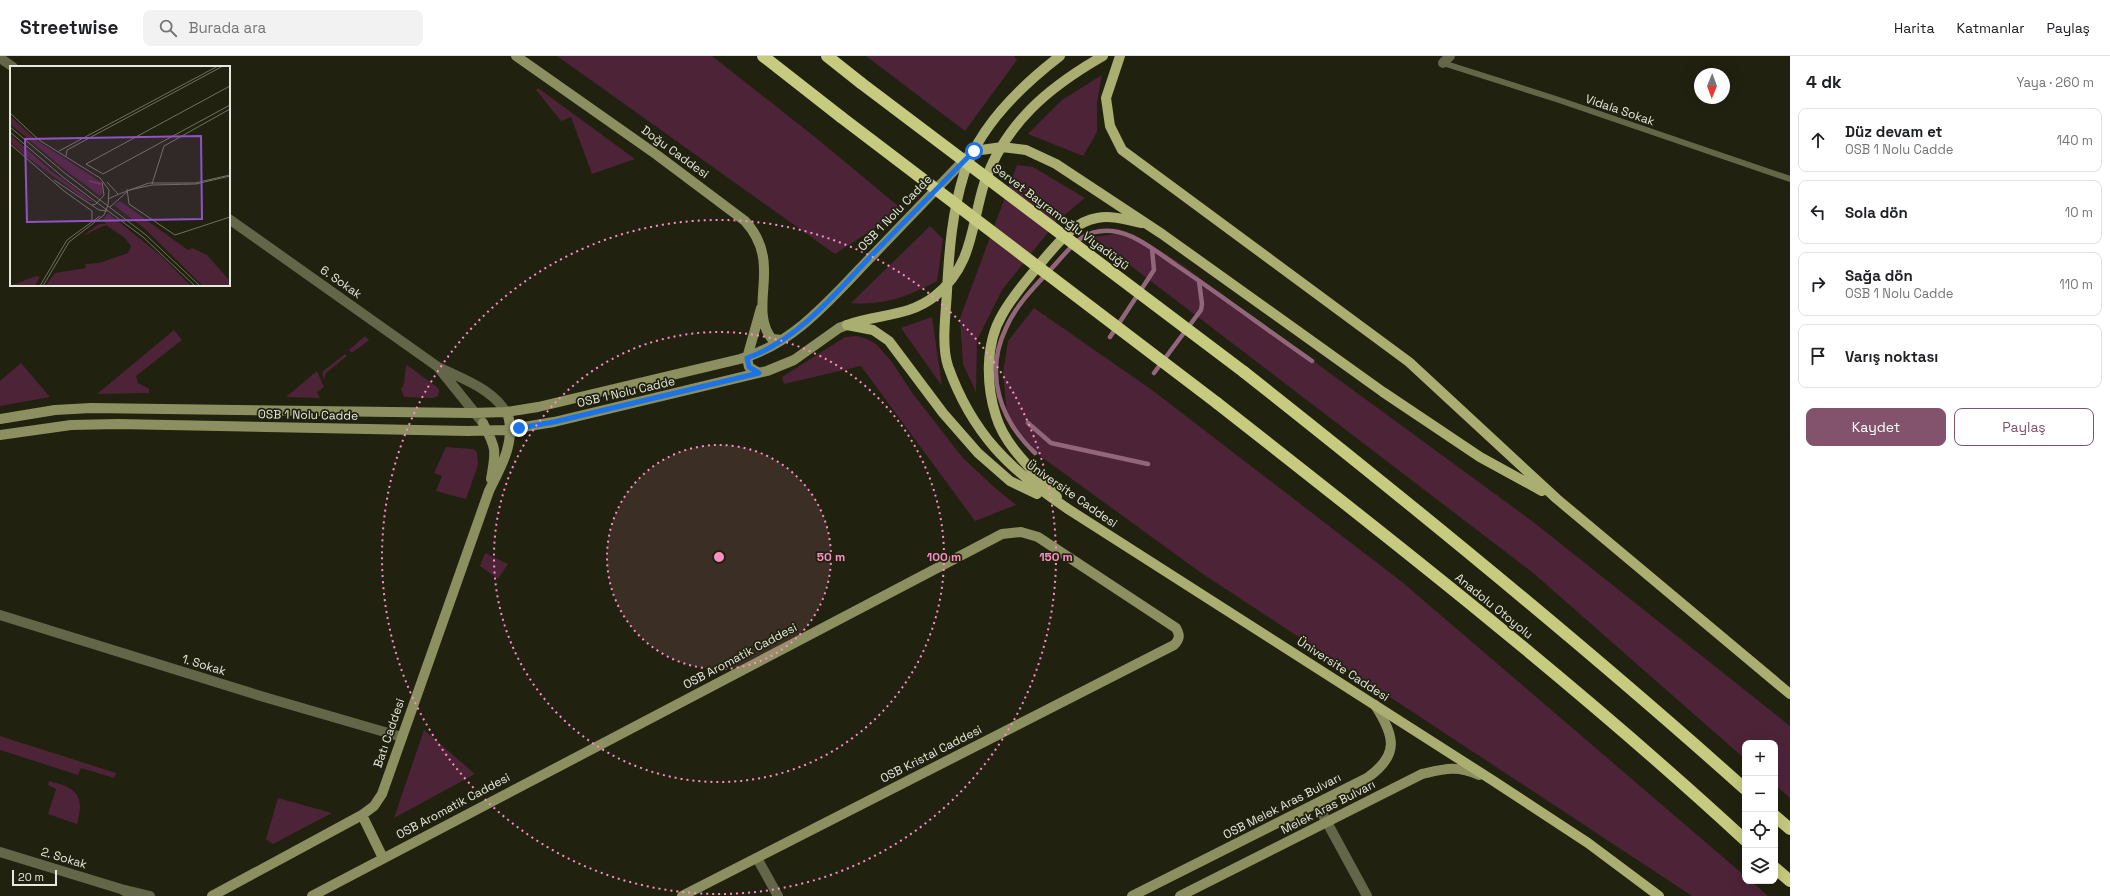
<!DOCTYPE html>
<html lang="tr">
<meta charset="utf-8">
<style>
body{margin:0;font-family:"Space Grotesk",sans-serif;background:#f2f2f2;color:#202124}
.controls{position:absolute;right:12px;bottom:12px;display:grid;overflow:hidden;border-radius:8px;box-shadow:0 4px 16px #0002}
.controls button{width:36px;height:36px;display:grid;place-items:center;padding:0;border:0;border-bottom:1px solid #e0e0e0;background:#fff;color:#202124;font:20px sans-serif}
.compass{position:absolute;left:1694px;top:12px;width:36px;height:36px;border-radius:50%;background:#fff;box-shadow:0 4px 16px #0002;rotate:181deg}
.scale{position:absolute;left:12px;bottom:10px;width:45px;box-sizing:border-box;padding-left:4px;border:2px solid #e8e9de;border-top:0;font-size:11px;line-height:14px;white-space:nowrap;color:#e8e9de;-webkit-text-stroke:3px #20210e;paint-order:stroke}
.stop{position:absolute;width:12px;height:12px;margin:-9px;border:3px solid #1a73e8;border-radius:50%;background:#fff}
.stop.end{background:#1a73e8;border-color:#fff;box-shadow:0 1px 4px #0008}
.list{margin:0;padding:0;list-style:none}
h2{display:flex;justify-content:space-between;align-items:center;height:52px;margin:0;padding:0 16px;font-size:17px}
h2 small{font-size:13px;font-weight:400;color:#757577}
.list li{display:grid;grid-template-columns:26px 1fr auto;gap:12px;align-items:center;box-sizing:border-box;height:64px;margin:0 8px 8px;padding:0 8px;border:1px solid #e0e0e0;border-radius:8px}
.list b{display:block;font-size:15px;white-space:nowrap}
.list p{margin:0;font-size:13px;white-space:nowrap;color:#757577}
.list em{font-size:13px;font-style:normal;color:#757577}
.actions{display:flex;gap:8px;padding:12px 16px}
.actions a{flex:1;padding:9px 0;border:1px solid #83526c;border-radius:8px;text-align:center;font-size:14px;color:#83526c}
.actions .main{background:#83526c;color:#fff}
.icon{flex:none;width:22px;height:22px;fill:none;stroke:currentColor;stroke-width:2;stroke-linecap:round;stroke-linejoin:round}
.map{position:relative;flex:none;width:1790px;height:840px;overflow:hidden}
header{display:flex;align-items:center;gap:24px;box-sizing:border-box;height:56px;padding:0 20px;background:#fff;border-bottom:1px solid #e0e0e0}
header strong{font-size:19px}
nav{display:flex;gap:22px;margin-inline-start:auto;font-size:14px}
.search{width:280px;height:36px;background:#f2f2f2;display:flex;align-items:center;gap:10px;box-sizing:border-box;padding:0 14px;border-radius:8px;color:#757577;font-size:15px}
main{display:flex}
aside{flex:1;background:#fff}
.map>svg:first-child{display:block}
</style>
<header>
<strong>Streetwise</strong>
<div class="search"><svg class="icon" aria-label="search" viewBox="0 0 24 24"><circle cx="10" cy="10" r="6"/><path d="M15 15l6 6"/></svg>Burada ara</div>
<nav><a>Harita</a><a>Katmanlar</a><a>Paylaş</a></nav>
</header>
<main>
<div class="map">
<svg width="1790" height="840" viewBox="0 0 1790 840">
<rect width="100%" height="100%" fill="#20210e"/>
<!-- green -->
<path fill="#4d2338" d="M557,0h155l103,81 88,73 -68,44z
M866,0h148l3,4 -52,71z
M1102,19l-5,27v30l-14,24 -55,-22 34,-34z
M538,32l97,71 -43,15 -21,-57 -10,4 -25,-31z
M1017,109l16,2 52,31 -28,23 -55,69 -25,50 -1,52 -13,-28 -3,-46z
M930,170l13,13 -6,42c-28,15 -53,25 -86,22z
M1124,177l26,11 28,18 354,259 258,205v72l-15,-13v-42h-30v16l-213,-187 -439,-335z
M1034,252l118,82 250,192 343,294v5h6l17,15h-76l-492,-324 -175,-127 -18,-30 -4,-42 5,-32z
M932,261l10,69 -41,-58z
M174,274l8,10 -46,36 2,7 11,6v4l-52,1z
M365,280l4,4 -17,13 -3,-3z
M857,280l10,3 9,5 16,18 21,32 50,64 31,29 22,18 -41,16 -114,-155 -77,18 -2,-7 63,-40z
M345,298l2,2 -21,17 -2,7 -2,-8z
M21,307l29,34 -50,9v-25z
M407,309l30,22 2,3 -1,6 -5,2 -29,-1 -3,-8c6,-7 2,-16 6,-24z
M317,315l7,16 -7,5 3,6 -34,-1z
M446,391l27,2 4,3 1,13 -12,34 -30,-8 6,-15 -8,-3z
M485,497l23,11 -10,15 -18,-13z
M424,674l51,44 -81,44z
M0,680l116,37 -2,5 -33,-10 -3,7 -78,-25z
M49,725c28,7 36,14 28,43l-29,-10 8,-25 -8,-4z
M278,742l54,15 -59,31 -7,-5z"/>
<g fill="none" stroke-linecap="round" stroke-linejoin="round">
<!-- stream -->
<path stroke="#93677b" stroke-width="4.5" d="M1110,281l44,-67 -2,-21
M1154,317l47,-63 1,-6 -3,-23
M1028,367l23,20 97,21
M1035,397c-35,-33 -51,-79 -29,-125 10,-23 29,-42 46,-60 19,-20 29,-40 60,-37 23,2 46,22 64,34 46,31 90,64 136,96"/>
<!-- lane -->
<path stroke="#646649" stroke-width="6" d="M1443,7l113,36 234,80"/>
<!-- street -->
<path stroke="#646649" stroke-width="10" d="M0,2l13,9
M1443,7l7,-7
M229,163l209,148
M483,367l-45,-56c25,12 61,24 71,52
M0,559l264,82 138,40
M1317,748l50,92
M0,796l121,37
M757,802l21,38
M133,840l-12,-7 29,7"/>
<!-- secondary -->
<path stroke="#8c8f5f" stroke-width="10" d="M516,0l141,99 88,66c12,13 19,30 19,48 1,23 -8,51 8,70l10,1
M759,317l-10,-6 -2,-9 14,-50
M0,363l55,-9 36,-2 380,5 35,-1 32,-5 202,-48c55,-15 94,-64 133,-104 32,-33 63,-66 95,-99
M483,367c14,26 13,28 8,56
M0,379l71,-10 47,-1 350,7 37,-1 49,-8 213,-51 27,-11 45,-32 8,-3
M362,759l21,43
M212,840l150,-81 12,-9 8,-12 107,-303c11,-23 25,-45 20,-72
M312,840l690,-362 19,-2 17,5 138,91c4,7 4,11 -2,17l-492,251
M1132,840l235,-118c33,-23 28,-42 8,-73
M1180,840l242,-122c22,-5 35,-9 57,1"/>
<!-- primary -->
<path stroke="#aaae70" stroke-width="10" d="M1060,0c-39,30 -81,70 -96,118 -12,38 -15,78 -17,117 -1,22 -6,54 1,75 24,68 62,104 120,143l424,271 96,63 71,53
M1120,0l-14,42 4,28 12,24 287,212 148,137 233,195
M974,95l28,-4 24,3 30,14 106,70 221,158 97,65 62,34
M847,269c30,-11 62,-8 88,-29 38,-30 36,-70 49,-112 21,-61 65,-97 119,-128
M847,269l26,5 16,11 54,72 35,40 32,28 27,13
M1057,441c-21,-24 -52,-50 -61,-81 -10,-31 -11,-72 6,-101 11,-20 28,-39 43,-57 15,-17 29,-36 52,-40 15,-3 30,2 45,5"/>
<!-- highway -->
<path stroke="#c6cb7f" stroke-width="12" d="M763,0l78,61
M827,0l34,27
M1244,316c171,135 339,272 501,417
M1217,347c180,141 360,282 528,437
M1775,760l15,13
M1775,812l15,13"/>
<!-- highway-bridge -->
<path stroke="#c6cb7f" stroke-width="12" d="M861,27l383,289
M841,61l376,286"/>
</g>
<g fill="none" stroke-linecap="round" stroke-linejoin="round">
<!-- route -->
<path stroke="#1a73e8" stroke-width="5" d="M519,372l35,-6 205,-49 -10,-6 -2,-9c51,-18 89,-65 125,-103 34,-35 68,-69 102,-104"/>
</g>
<!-- distance rings -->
<circle cx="719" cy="501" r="112" fill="#fb8fc5" fill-opacity=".12"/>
<g fill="none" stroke="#fb8fc5" stroke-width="2" stroke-dasharray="2 4">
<circle cx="719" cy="501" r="112"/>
<circle cx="719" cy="501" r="225"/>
<circle cx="719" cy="501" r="337"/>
</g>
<g text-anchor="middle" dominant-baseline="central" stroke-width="3.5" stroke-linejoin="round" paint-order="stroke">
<!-- street labels -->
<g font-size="12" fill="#e8e9de" stroke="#20210e">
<text transform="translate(1620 54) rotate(19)">Vidala Sokak</text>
<text transform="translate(675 96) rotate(36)">Doğu Caddesi</text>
<text transform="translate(895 157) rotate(-46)">OSB 1 Nolu Cadde</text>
<text transform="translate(1061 161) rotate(37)">Servet Bayramoğlu Viyadüğü</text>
<text transform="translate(341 226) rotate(35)">6. Sokak</text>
<text transform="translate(626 336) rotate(-13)">OSB 1 Nolu Cadde</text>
<text transform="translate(308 359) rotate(1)">OSB 1 Nolu Cadde</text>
<text transform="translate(1072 438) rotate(35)">Üniversite Caddesi</text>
<text transform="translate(1494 550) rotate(39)">Anadolu Otoyolu</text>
<text transform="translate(740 600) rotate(-28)">OSB Aromatik Caddesi</text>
<text transform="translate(204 609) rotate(17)">1. Sokak</text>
<text transform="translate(1343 613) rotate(33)">Üniversite Caddesi</text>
<text transform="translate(389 677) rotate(-71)">Batı Caddesi</text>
<text transform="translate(931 698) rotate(-27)">OSB Kristal Caddesi</text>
<text transform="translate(453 750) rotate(-28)">OSB Aromatik Caddesi</text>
<text transform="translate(1282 750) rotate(-27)">OSB Melek Aras Bulvarı</text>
<text transform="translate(1328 751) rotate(-27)">Melek Aras Bulvarı</text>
<text transform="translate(64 802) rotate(17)">2. Sokak</text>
</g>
</g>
<!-- overview -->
<g transform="translate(10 10)">
<rect width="220" height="220" fill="#20210e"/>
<path d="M0,50l26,24 65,42 2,10 -3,4 -36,-27 -54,-45zM0,68l41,37 44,32 -9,-3 -63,-46 -13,-12zM110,135l68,49 4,-2 15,7 23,26v5h-27l-58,-57 -31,-24zM98,147l52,42 31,31h-146l10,-13 31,-5 -1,-4 14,-1 29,-10 3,-7 -6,-8 -19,-13 -24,11 17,-12h7l-3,-4zM26,210l4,1 -5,9h-25z" fill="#4d2338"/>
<path fill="none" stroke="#6e2f50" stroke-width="2" d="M79,115l12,3"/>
<path fill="none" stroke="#707161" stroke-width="1" d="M220,20l-144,78 17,10 127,-69M0,47l29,27 61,38 9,12 -1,15 -4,10 -35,27 -26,44M0,61l56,47 80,61 54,51M0,66l54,46 79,59 52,49M0,78l54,47 28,20v11M49,85l159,-85M56,90l1,-6 156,-84M44,114l45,30 8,1M97,116l11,12M142,118l12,-38 66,-37M117,123l2,15 46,31 55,-18M109,128l30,-11h46l35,-8M98,133l11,-5M82,139l4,-1 8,-9 -2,-13M100,141l19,-17 23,-5 44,-1 34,-8M30,220l27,-46 33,-24"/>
<path fill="#9152c5" fill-opacity="0.15" stroke="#9152c5" stroke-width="2" d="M191,70l1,83 -175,3 -2,-83z"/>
<rect width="220" height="220" fill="none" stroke="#e8e9de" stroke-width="2"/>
</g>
<circle cx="719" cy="501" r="6" fill="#fb8fc5" stroke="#20210e" stroke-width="2"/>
<g font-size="12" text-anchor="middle" font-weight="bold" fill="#fb8fc5" stroke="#20210e" stroke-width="3.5" stroke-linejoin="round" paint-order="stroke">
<text x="831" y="505">50 m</text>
<text x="944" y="505">100 m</text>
<text x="1056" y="505">150 m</text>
</g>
</svg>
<div class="controls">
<button>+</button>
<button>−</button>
<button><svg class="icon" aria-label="locate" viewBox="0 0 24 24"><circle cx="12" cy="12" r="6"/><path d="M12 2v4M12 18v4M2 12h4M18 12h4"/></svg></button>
<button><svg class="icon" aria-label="layers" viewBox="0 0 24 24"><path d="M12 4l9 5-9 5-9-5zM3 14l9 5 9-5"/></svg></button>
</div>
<svg class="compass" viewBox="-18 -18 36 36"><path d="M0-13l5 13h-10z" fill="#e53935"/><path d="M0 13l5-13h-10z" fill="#757577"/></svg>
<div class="scale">20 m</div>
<div class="stop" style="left:974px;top:95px"></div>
<div class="stop end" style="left:519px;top:372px"></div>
</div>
<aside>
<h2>4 dk<small>Yaya · 260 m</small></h2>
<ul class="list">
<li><svg class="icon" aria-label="ahead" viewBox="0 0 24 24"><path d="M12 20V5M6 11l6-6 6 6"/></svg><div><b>Düz devam et</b><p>OSB 1 Nolu Cadde</p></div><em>140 m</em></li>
<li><svg class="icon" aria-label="left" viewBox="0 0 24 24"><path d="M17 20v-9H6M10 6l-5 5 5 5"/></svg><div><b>Sola dön</b></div><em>10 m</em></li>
<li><svg class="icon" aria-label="right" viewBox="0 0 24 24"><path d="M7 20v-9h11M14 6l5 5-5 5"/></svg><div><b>Sağa dön</b><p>OSB 1 Nolu Cadde</p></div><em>110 m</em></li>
<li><svg class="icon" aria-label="arrive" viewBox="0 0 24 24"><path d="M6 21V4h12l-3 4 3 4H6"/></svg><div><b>Varış noktası</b></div></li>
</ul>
<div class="actions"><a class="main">Kaydet</a><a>Paylaş</a></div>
</aside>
</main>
